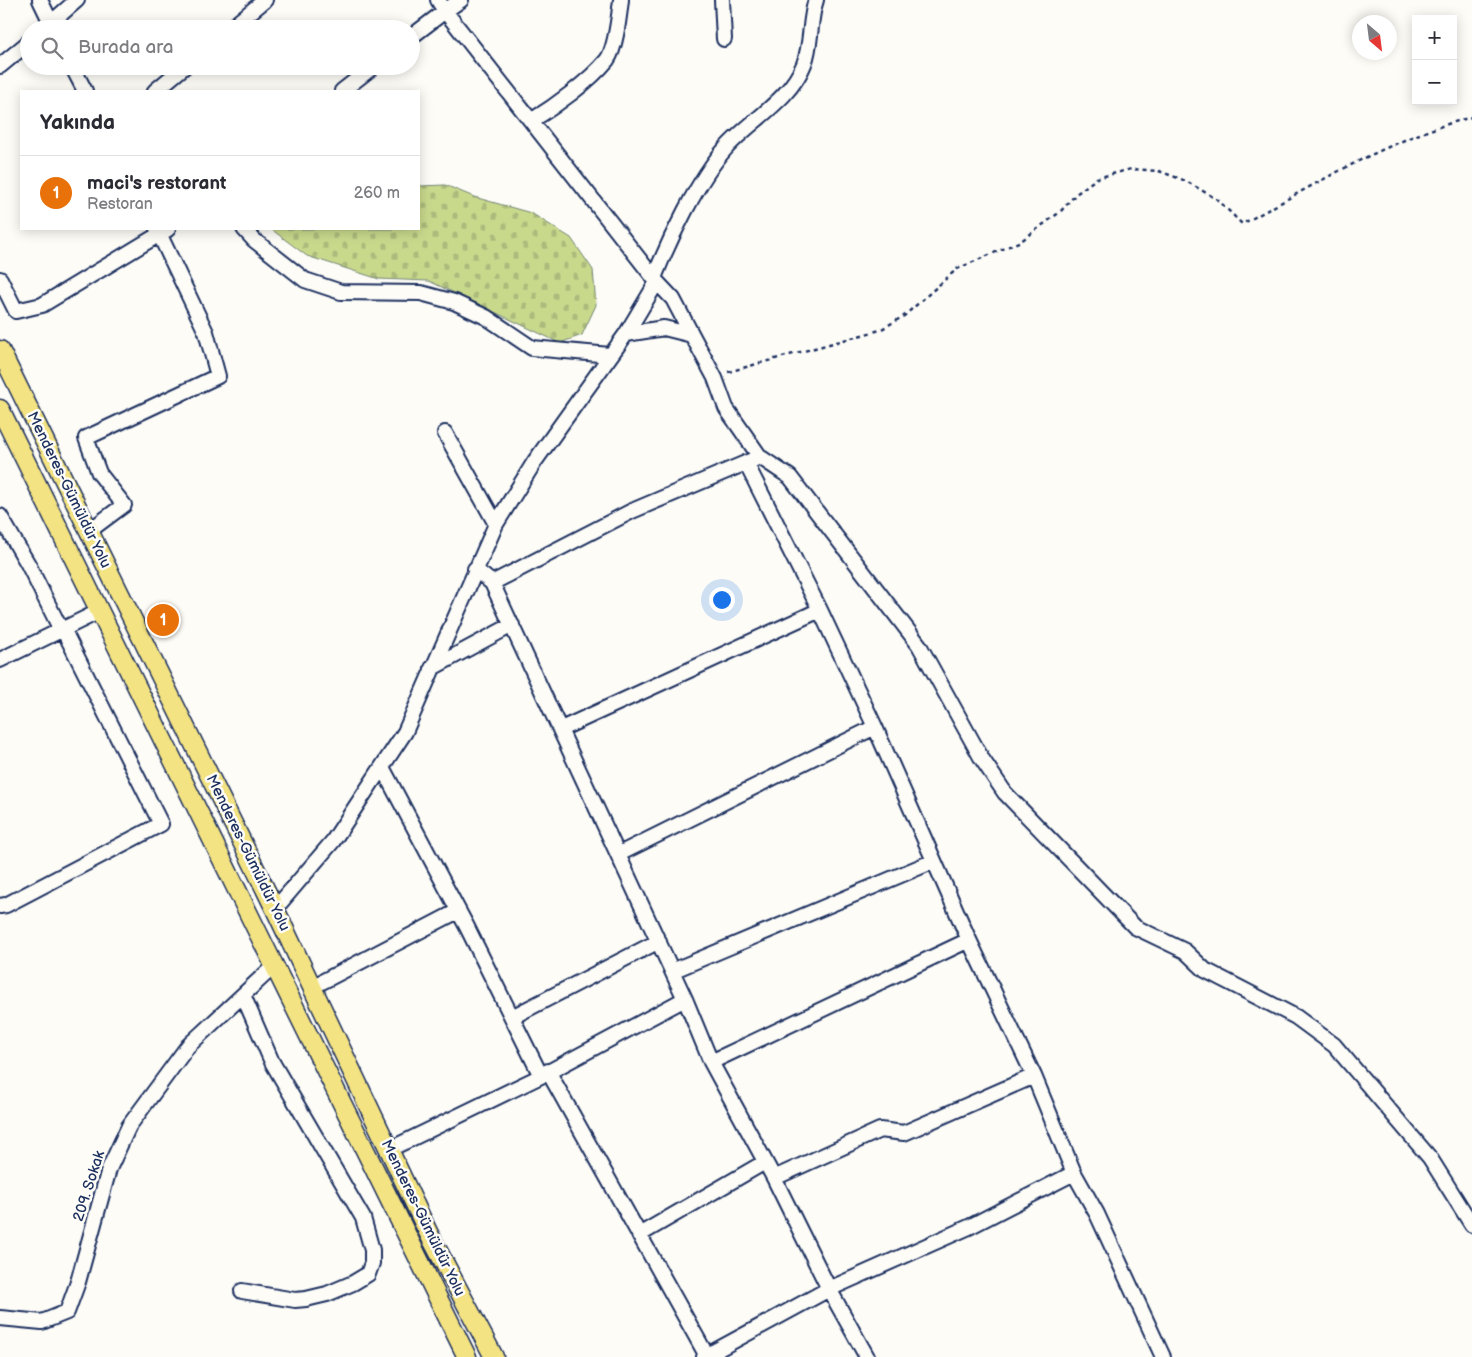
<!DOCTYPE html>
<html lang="tr">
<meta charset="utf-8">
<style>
body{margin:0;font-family:"Balsamiq Sans",sans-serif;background:#f7f7f7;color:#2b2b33}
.controls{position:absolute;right:15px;top:15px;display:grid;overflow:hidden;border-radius:0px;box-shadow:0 2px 12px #0003}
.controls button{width:45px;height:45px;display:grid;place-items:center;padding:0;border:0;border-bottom:1px solid #e1e1e2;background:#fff;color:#2b2b33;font:25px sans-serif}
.compass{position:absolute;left:1352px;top:15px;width:45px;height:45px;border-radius:50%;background:#fff;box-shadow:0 2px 12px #0003;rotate:152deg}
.you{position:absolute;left:721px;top:599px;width:18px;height:18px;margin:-12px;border:4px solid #fff;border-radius:50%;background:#1a73e8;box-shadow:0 0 0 8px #1a73e833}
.badge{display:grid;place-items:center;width:32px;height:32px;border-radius:50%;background:#1a73e8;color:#fff;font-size:16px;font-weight:700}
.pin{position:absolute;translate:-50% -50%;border:2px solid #fff;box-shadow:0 1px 5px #0006}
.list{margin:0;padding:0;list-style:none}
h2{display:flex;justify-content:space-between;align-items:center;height:65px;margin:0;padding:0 20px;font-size:21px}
h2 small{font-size:16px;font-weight:400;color:#7c7c81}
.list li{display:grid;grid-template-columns:32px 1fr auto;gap:15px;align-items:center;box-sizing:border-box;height:75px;padding:0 20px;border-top:1px solid #e1e1e2}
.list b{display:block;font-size:19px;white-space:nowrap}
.list p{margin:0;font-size:16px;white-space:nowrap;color:#7c7c81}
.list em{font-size:16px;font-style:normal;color:#7c7c81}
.icon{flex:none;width:28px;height:28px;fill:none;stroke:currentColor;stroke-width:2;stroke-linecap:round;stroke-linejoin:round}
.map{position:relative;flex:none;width:1472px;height:1357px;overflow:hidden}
.search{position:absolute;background:#fff;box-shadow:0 2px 12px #0003;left:20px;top:20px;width:400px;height:55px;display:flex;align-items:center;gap:12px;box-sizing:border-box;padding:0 18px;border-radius:28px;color:#7c7c81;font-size:19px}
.panel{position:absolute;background:#fff;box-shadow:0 2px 12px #0003;left:20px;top:90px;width:400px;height:140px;border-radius:0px}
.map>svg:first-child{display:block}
</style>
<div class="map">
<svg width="1472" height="1357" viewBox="0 0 1472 1357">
<defs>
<pattern id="cemetery-stones" width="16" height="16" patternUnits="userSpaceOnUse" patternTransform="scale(1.25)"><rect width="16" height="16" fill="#c9d98c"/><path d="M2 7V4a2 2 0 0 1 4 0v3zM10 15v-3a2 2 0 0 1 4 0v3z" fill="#acbb7b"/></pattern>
</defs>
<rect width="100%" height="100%" fill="#fdfcf7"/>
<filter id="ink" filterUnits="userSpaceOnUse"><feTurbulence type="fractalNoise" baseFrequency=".02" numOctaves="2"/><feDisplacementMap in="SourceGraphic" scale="10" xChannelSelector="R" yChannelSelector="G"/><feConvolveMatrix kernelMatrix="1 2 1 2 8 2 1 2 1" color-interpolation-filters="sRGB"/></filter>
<g filter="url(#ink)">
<!-- cemetery -->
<path fill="url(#cemetery-stones)" stroke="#728475" d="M445,185l29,12 57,16 40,25 22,32 3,35 -14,30 -22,8 -131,-62 -50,-2 -72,-23 -36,-27h148v-43z"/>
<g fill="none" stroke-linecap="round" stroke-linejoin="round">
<defs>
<path id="minor" d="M40,0l14,29
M438,0l7,11 16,-11
M722,0l2,39
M44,29l33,-29
M230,29l35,-29
M0,66l29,-24
M72,66l13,25
M155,91l30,-25
M342,91l32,-25
M531,121c23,-14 59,-40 76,-61 9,-12 12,-44 14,-60
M244,229l10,11 51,40 36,12 80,1 33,9 32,15 46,31 78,7
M654,278c15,-38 45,-100 72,-130 25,-28 64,-48 78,-84 8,-20 5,-44 12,-64
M0,279l16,32 26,-6 126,-76
M657,282l16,17 19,36
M626,334l38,-6 28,7 23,43 11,30 34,49 30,20 129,168 63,114 23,34 130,134 50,24 20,19 91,47 38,28 96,113 42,67
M445,433l51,91
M746,463l74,147 55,117 94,213 65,136 40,97 23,41 66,143
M0,516l28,48 33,66
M89,531l35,-26 -25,-32 -13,-35 132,-62 -12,-44 -49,-103
M475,569l17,14 193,416
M492,583l140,-72 123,-52
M0,660l100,-49
M432,668l80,-43
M561,729l259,-119
M382,767l85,160 74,149
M619,854l256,-127
M0,906l6,-1 155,-81 -98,-195
M275,909l58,-68 72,-109 91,-208 39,-63 91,-127 31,-52 -212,-271 -34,26
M672,971l262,-110
M312,987l146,-76
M512,1017l147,-76
M711,1062l258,-122
M548,1071l159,285
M388,1150l153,-74 144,-77 26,63 63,116 55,111 38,68
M774,1178l106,-48 24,3 130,-57
M639,1235l126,-73
M242,1291l53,9 11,-1 21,-5 26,-11 15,-9 4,-11v-13l-9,-32 -91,-156 -29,-67
M0,1318l42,4 25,-10 11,-30 31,-113 20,-43 59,-80 86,-80
M704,1357l125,-68 140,-62 105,-54"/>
<path id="major" d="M0,350l275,559 154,325 65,123
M0,409l467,948"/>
</defs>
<!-- minor casing -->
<use href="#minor" stroke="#1b2f5e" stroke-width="18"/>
<!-- major casing -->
<use href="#major" stroke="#1b2f5e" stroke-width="21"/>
<!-- path -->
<path stroke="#1b2f5e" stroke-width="2.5" stroke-dasharray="4 4" stroke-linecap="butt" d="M728,372l152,-42 24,-14 53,-47 64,-28 39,-29 16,-18 21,-16 34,-9 28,2 27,10 32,19 24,24c74,-40 148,-86 230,-107"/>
<!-- minor -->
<use href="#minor" stroke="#fdfcf7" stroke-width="14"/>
<!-- major -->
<use href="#major" stroke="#f4e382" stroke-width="18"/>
</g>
</g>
<g text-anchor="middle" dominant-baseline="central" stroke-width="5" stroke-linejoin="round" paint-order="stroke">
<!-- street labels -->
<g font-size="15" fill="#1b2f5e" stroke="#fdfcf7">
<text transform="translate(69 490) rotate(64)">Menderes-Gümüldür Yolu</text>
<text transform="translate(248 853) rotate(64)">Menderes-Gümüldür Yolu</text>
<text transform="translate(89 1186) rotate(-72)">209. Sokak</text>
<text transform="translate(423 1218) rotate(64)">Menderes-Gümüldür Yolu</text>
</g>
</g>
</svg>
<div class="controls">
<button>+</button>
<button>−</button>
</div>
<svg class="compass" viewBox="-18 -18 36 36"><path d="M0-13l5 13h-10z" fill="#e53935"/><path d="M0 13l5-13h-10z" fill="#7c7c81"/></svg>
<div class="you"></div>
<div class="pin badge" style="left:163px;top:620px;background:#e8710a">1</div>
<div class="search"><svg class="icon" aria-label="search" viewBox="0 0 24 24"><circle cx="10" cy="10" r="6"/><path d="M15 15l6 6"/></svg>Burada ara</div>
<section class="panel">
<h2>Yakında<small></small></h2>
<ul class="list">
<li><span class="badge" style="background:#e8710a">1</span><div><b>maci's restorant</b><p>Restoran</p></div><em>260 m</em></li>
</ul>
</section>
</div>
